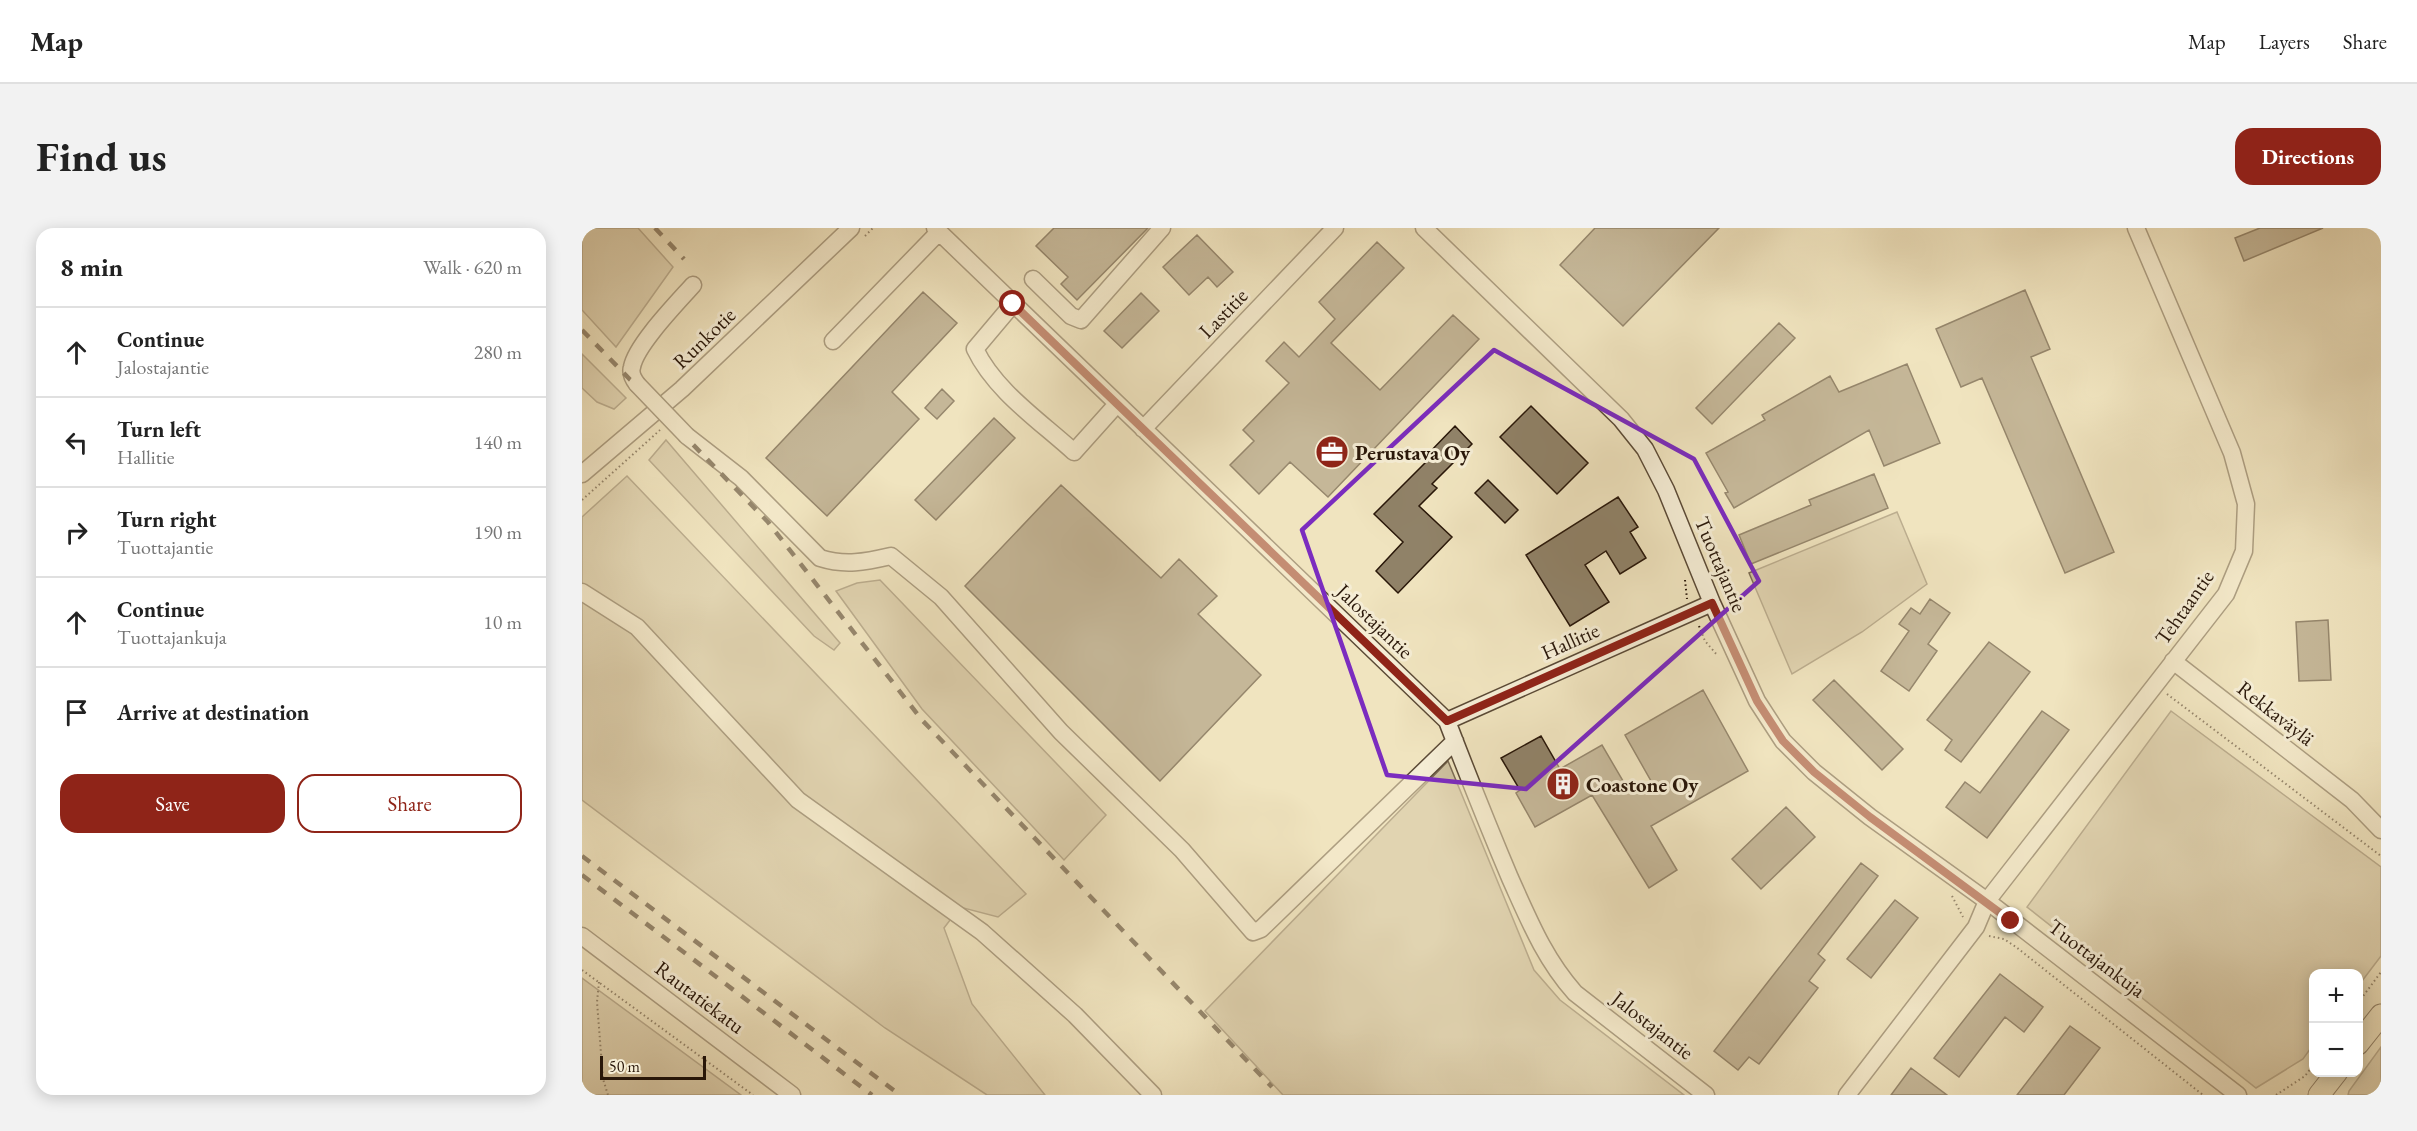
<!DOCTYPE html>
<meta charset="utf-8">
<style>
body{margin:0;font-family:"EB Garamond",serif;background:#f2f2f2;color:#222}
.controls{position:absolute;right:18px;bottom:18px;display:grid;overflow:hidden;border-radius:12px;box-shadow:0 3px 15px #0003}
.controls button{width:54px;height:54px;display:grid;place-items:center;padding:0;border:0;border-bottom:2px solid #e0e0e0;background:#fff;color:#222;font:30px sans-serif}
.scale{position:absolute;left:18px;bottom:15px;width:106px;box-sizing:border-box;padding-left:6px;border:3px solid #291709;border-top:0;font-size:16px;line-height:21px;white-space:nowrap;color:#291709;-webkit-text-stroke:4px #f5edd5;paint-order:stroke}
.stop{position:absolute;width:18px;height:18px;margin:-14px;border:4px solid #8f2418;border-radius:50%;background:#fff}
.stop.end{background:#8f2418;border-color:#fff;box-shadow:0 2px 6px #0008}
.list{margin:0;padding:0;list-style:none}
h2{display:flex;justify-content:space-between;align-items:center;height:78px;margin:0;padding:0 24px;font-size:26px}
h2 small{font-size:20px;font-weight:400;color:#767676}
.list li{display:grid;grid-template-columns:39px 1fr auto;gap:18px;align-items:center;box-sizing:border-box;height:90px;padding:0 24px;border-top:2px solid #e0e0e0}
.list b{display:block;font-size:22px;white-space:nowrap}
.list p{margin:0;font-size:20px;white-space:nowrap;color:#767676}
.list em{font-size:20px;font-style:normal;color:#767676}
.actions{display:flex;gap:12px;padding:18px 24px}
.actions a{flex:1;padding:14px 0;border:2px solid #8f2418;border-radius:18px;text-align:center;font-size:21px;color:#8f2418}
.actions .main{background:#8f2418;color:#fff}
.icon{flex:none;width:33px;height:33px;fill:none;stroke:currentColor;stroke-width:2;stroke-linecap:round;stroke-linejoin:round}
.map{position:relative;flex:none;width:1799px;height:867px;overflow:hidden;border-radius:18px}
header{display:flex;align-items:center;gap:36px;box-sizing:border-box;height:84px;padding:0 30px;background:#fff;border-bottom:2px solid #e0e0e0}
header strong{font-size:28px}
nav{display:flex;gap:33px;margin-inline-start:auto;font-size:21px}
.intro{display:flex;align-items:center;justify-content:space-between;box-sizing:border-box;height:144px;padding:0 36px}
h1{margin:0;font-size:42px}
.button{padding:15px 27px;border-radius:18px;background:#8f2418;color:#fff;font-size:21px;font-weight:700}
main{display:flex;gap:36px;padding:0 36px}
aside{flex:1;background:#fff;border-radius:18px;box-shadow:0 3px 15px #0003}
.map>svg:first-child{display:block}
</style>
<header>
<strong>Map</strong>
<nav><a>Map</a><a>Layers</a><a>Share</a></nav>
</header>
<div class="intro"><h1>Find us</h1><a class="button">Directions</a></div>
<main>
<aside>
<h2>8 min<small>Walk · 620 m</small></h2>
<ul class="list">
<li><svg class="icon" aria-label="ahead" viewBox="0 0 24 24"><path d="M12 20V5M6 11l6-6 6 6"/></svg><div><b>Continue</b><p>Jalostajantie</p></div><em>280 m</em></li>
<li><svg class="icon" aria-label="left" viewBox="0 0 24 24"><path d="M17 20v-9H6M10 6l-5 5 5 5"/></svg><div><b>Turn left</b><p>Hallitie</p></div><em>140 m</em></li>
<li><svg class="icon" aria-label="right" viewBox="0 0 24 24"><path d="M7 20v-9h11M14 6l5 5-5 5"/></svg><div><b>Turn right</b><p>Tuottajantie</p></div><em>190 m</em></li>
<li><svg class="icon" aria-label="ahead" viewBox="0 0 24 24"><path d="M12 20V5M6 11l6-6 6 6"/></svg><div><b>Continue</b><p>Tuottajankuja</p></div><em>10 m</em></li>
<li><svg class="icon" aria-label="arrive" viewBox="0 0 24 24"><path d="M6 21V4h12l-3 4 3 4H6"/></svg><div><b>Arrive at destination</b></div></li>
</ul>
<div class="actions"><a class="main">Save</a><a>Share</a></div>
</aside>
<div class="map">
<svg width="1799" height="867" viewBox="0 0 1799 867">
<rect width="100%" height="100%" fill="#f0e4bf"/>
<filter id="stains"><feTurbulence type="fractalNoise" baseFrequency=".00333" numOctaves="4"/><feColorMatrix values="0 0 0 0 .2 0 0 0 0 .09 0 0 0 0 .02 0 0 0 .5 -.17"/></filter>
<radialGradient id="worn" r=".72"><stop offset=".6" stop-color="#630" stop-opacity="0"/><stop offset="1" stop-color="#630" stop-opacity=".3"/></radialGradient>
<!-- green -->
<path fill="#cec1a0" stroke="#7c6c54" stroke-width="1.5" d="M0,0h56l35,39 -57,80 -34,-37z
M0,126l44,44 -12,11 -17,-7 -15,-14z
M84,212l174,203 -6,7 -20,-14 -165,-176z
M45,248l399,418 -28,23 -38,-10 -16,21 28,76 73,91h-58l-102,-67 -303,-228v-283z
M1315,284l30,72 -65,48 -70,42 -43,-101z
M298,352l226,235 -42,45 -142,-151 -86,-118 21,-8z
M1589,483l210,156v89l-22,29 -1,-11h-44l-1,71 -10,14 -47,29 -229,-181z
M866,533l86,209 26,30 124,95h-401l-78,-84z
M0,750l159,117h-159z
M1799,819v48h-33l1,-4z"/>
<!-- building -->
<path fill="#908268" stroke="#291709" stroke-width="1.5" d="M472,0h94l-71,72 -16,-16 7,-7 -32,-31z
M1013,0h124l-96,98 -63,-61z
M1678,0h63l-79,33 -9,-23z
M615,7l36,37 -16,15 -9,-10 -19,18 -26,-28z
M795,14l27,26 -73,75 49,47 73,-75 26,24 -151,158 -38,-35 -31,32 -29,-29 24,-24 -11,-11 46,-47 -23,-22 18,-19 15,15 36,-38 -16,-17z
M1443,62l25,59 -19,8 83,195 -49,21 -83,-195 -21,9 -25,-58z
M341,64l34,31 -65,69 27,27 -92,97 -61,-58z
M559,65l18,18 -37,37 -18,-17z
M1197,95l16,15 -83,86 -16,-16z
M1325,136l33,79 -56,23 -15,-36 -135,78 -9,-15 3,-1 -22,-39 59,-33 -3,-5 68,-39 9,16z
M360,161l12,12 -17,18 -12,-11z
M949,178l57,57 -31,31 -57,-57z
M412,190l21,20 -79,82 -21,-20z
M873,198l17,18 -40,40 5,4 -18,18 33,31 -54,56 -22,-22 27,-29 -29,-28 56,-56 -3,-3z
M1292,246l14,34 -137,56 -12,-29 72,-30 -2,-5z
M906,252l30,30 -13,13 -30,-30z
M479,257l100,93 18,-19 38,37 -19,18 63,61 -101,106 -195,-195z
M1036,269l20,30 -8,5 16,26 -26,16 -14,-23 -21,14 24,37 -39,24 -44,-71z
M1348,371l20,14 -22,31 9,7 -28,40 -28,-20 28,-40 -10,-7 12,-16 9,6z
M1746,392l3,60 -32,1 -3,-59z
M1407,414l41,30 -69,90 -16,-12 7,-10 -25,-20z
M1252,452l69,69 -21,21 -69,-70z
M1121,462l45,81 -97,55 26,44 -28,18 -57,-93 -57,32 -19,-34 4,-3 -19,-32 40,-22 19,33 42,-24 28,48 21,-12 -26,-46z
M1460,483l27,19 -82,108 -41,-31 19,-25 15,11z
M1204,579l29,30 -54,52 -29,-30z
M1279,635l17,13 -60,78 7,6 -16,21 9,7 -59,76 -10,-7 -11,13 -24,-19z
M1313,672l23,18 -47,60 -24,-19z
M1418,746l43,33 -19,25 -19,-15 -46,60 -25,-19z
M1488,798l30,22 -36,47h-47z
M1329,840l36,27h-56z"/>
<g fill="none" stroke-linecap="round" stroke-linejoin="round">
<defs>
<path id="minor" d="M353,0l512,493c20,52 41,105 63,157 19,42 34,80 65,115l131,102
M842,0l197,191 24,30 21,41 46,113 45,98 26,40 31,31 56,45 117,84 251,194
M451,51l38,37 10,4 81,-92
M431,76l-38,45c20,42 65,72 99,103l43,-48
M251,113l106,-109
M55,156c-3,-4 -7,-11 -5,-17 4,-22 45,-64 61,-82
M561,201l192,-201
M105,208l54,42 79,80c25,8 45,4 71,-2l50,41 120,135 121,118 71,82 8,-3 194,-188
M0,246l100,-85 169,-161
M0,364l55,35 161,173 184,132 93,83 78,80
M1591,433l179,139 29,30
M865,493l265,-118
M0,708l210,159
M1265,867l129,-168 11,-26 239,-307 18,-43 2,-47 -14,-51 -96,-225"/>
<path id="major" d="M1776,816l23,-29
M1737,867l18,-23"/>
</defs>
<!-- minor casing -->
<use href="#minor" stroke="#5b4a36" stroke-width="19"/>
<!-- major casing -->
<use href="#major" stroke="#291709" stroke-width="23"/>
<!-- path -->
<path stroke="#291709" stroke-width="2" stroke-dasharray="1.5 3" stroke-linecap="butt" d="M283,8l8,-8
M0,272l78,-70
M1103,352l2,19
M1117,398l6,15 13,15
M1585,466l214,162
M1370,668l11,21
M1407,708l15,3 12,8 187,148
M0,742l171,125
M17,754l-2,20 6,77 5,16
M1776,775l23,-31
M1694,867l29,-19 9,-12"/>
<!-- minor -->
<use href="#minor" stroke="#f5edd5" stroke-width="16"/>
<!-- major -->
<use href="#major" stroke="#f0e4bf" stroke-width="21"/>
<!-- rail -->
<path stroke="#291709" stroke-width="4.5" stroke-dasharray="10 10" stroke-linecap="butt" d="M73,0l29,31
M0,102l186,192 154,198 350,367
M0,628l318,239
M0,647l290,220"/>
<defs>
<path id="minor-bridge" d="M55,156l50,52"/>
</defs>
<!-- minor-bridge casing -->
<use href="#minor-bridge" stroke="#5b4a36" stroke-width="19" stroke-linecap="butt"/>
<!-- minor-bridge -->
<use href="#minor-bridge" stroke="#f5edd5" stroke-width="16"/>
</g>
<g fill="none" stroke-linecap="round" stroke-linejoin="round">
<!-- route -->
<path stroke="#8f2418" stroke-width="8" d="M431,76l434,417 265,-118 45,98 26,40 31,31 56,45 141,104"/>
</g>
<!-- marked area -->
<path d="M0 0H1799V867H0ZM912,122l200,109 65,122 -233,208 -139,-14 -85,-245z" fill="#f0e4bf" fill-opacity=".55" fill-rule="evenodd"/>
<path fill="none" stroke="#7b2cbf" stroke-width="4.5" stroke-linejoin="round" d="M912,122l200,109 65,122 -233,208 -139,-14 -85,-245z"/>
<!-- icons -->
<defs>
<symbol id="office-disc" viewBox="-11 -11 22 22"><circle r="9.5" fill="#8f2418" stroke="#f5edd5"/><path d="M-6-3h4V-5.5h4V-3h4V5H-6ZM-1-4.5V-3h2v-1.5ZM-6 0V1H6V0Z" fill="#fff"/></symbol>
<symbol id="building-disc" viewBox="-11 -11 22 22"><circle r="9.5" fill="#8f2418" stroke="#f5edd5"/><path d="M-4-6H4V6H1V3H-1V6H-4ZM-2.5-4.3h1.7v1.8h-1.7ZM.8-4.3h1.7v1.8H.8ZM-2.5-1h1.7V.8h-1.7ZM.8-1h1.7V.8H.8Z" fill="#fff"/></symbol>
</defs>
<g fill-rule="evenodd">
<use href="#office-disc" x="731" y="205" width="38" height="38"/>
<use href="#building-disc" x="962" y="537" width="38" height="38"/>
</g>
<g text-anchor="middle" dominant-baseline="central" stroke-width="6" stroke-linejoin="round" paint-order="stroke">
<!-- street labels -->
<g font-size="21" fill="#291709" stroke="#f5edd5">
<text transform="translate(641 85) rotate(-46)">Lastitie</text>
<text transform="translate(122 110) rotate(-44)">Runkotie</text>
<text transform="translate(1139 336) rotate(67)">Tuottajantie</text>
<text transform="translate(1602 379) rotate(-55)">Tehtaantie</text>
<text transform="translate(793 393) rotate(44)">Jalostajantie</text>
<text transform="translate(988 413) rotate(-24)">Hallitie</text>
<text transform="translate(1694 485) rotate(38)">Rekkaväylä</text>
<text transform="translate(1515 730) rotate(37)">Tuottajankuja</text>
<text transform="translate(118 769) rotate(37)">Rautatiekatu</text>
<text transform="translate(1071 797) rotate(38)">Jalostajantie</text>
</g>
<!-- poi labels -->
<g font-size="21" font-weight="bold" fill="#291709" stroke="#f5edd5" text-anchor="start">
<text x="773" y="224">Perustava Oy</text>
<text x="1004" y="556">Coastone Oy</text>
</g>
</g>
<rect width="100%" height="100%" filter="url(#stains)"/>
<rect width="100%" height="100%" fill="url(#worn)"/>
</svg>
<div class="controls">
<button>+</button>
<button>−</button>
</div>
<div class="scale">50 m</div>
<div class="stop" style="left:431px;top:76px"></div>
<div class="stop end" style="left:1429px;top:693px"></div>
</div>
</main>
